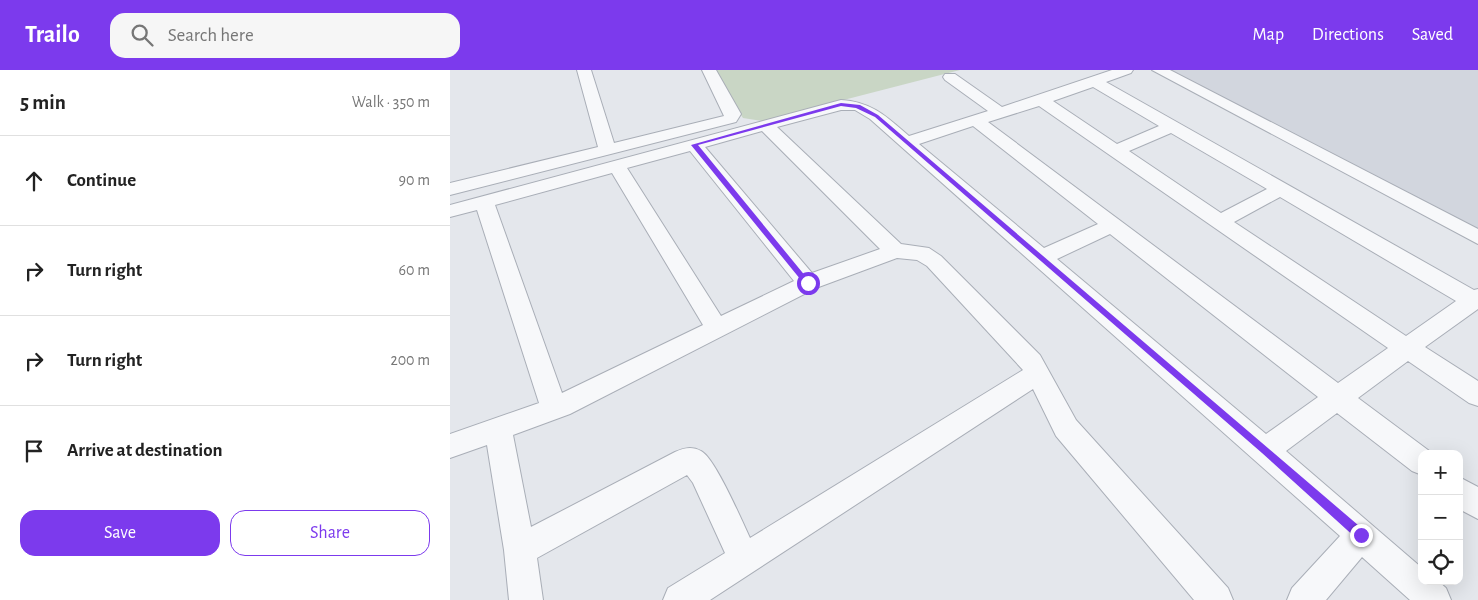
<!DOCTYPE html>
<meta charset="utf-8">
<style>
body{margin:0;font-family:"Alegreya Sans",sans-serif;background:#f6f6f6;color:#222}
.controls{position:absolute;right:15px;bottom:15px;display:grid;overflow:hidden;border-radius:10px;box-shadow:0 5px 20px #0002}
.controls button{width:45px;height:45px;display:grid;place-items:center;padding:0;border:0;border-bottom:1px solid #e0e0e0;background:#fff;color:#222;font:25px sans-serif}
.stop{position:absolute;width:15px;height:15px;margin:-11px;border:4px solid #7c3aed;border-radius:50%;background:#fff}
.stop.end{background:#7c3aed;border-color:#fff;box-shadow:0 1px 5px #0008}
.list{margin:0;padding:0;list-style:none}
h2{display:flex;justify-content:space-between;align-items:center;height:65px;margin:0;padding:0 20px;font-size:21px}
h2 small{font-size:16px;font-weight:400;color:#767676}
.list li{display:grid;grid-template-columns:32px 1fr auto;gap:15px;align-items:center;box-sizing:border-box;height:90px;padding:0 20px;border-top:1px solid #e0e0e0}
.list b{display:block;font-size:19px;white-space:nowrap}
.list em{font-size:16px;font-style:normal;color:#767676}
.actions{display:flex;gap:10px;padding:15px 20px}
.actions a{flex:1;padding:11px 0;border:1px solid #7c3aed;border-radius:15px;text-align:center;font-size:18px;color:#7c3aed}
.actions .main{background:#7c3aed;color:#fff}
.icon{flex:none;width:28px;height:28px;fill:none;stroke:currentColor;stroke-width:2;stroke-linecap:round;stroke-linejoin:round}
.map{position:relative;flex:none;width:1028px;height:530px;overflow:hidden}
header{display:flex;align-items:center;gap:30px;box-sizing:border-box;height:70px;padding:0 25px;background:#7c3aed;color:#fff}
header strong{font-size:24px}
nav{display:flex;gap:28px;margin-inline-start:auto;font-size:18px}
.search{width:350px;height:45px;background:#f6f6f6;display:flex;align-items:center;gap:12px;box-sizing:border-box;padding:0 18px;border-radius:15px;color:#767676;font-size:19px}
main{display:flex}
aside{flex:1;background:#fff}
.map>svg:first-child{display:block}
</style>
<header>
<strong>Trailo</strong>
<div class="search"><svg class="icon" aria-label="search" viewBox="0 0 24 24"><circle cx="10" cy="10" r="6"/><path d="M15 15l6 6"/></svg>Search here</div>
<nav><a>Map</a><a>Directions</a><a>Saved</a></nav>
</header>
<main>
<aside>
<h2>5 min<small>Walk · 350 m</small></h2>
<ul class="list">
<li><svg class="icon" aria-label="ahead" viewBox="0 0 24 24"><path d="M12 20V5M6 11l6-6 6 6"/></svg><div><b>Continue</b></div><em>90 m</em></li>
<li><svg class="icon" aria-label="right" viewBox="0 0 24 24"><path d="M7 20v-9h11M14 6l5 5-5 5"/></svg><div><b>Turn right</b></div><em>60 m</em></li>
<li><svg class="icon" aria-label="right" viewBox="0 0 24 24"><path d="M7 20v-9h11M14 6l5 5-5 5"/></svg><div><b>Turn right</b></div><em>200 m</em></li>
<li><svg class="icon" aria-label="arrive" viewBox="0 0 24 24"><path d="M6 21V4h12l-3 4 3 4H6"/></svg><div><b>Arrive at destination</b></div></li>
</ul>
<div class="actions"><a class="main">Save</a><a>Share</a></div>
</aside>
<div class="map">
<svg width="1028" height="530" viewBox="0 0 1028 530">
<rect width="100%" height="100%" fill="#e4e7ec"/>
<!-- built -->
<path fill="#d2d6de" d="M709,0h319v167z"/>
<!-- green -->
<path fill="#c9d6c5" d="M260,0h250l-198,51 -19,-3z"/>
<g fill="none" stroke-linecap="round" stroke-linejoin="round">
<defs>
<path id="street" d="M127,0h14l23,73 110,-27 -22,-46h14l25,44 -5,8 -286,73v-12l148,-36z
M662,0h21l-2,3 -25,9 368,208 4,-1v20l-53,38 53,34v25l-9,-3 -61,-42 -50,37 74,55 -10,1v21l-10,-4 -75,-58 -51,38 136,117v13h16l8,7 5,12h-41l-48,-43 -36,43h-39l5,-12 48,-52 -470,-417 -15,-9h-14l-64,17 124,117 28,4 12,8 99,99 36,65 152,168 5,12h-39l-138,-164 -23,-47 -323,211h-47l5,-12 57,-35 -32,-70 -6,-8 -150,83 6,42h-34l-5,-50 -17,-105 -37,13v-24l89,-31 -62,-193 -27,7v-12l391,-105c31,2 45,16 68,36l79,-25 -43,-31 -2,-3 2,-3h10l47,33zM643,17l66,39 -42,18 -64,-43zM589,36l349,242 -50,35 -350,-261zM523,56l125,98 -54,24 -125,-104zM312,61l118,118 -68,24 -107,-126zM721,63l96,56 -46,24 -92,-62zM240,81l104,130 -73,35 -94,-148zM162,103l91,152 -141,68 -67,-188zM830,127l176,104 -50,35 -172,-114zM660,164l208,163 -52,37 -209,-175zM447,188l20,2 10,6 96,104 -273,168c-8,-17 -35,-80 -49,-87 -9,-5 -17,-3 -26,1l-144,75 -18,-92 57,-21 246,-126z
M702,0h18l308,159v15z
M1009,407l19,10v32l-19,-10z"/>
</defs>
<!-- street casing -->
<use href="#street" stroke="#a9aeb7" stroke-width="2"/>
<!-- street -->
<use href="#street" fill="#f7f8fa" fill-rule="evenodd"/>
</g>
<!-- route -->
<path fill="#7c3aed" d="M391,33l19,2 18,10 487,416v8h-8l-95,-86 -387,-336 -19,-9 -15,-2 -143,39 113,138 -6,2 -114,-140z"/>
</svg>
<div class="controls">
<button>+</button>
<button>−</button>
<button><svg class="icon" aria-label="locate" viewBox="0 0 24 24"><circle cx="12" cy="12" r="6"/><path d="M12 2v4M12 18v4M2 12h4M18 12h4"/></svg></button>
</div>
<div class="stop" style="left:358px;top:213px"></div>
<div class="stop end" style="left:911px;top:465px"></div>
</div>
</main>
